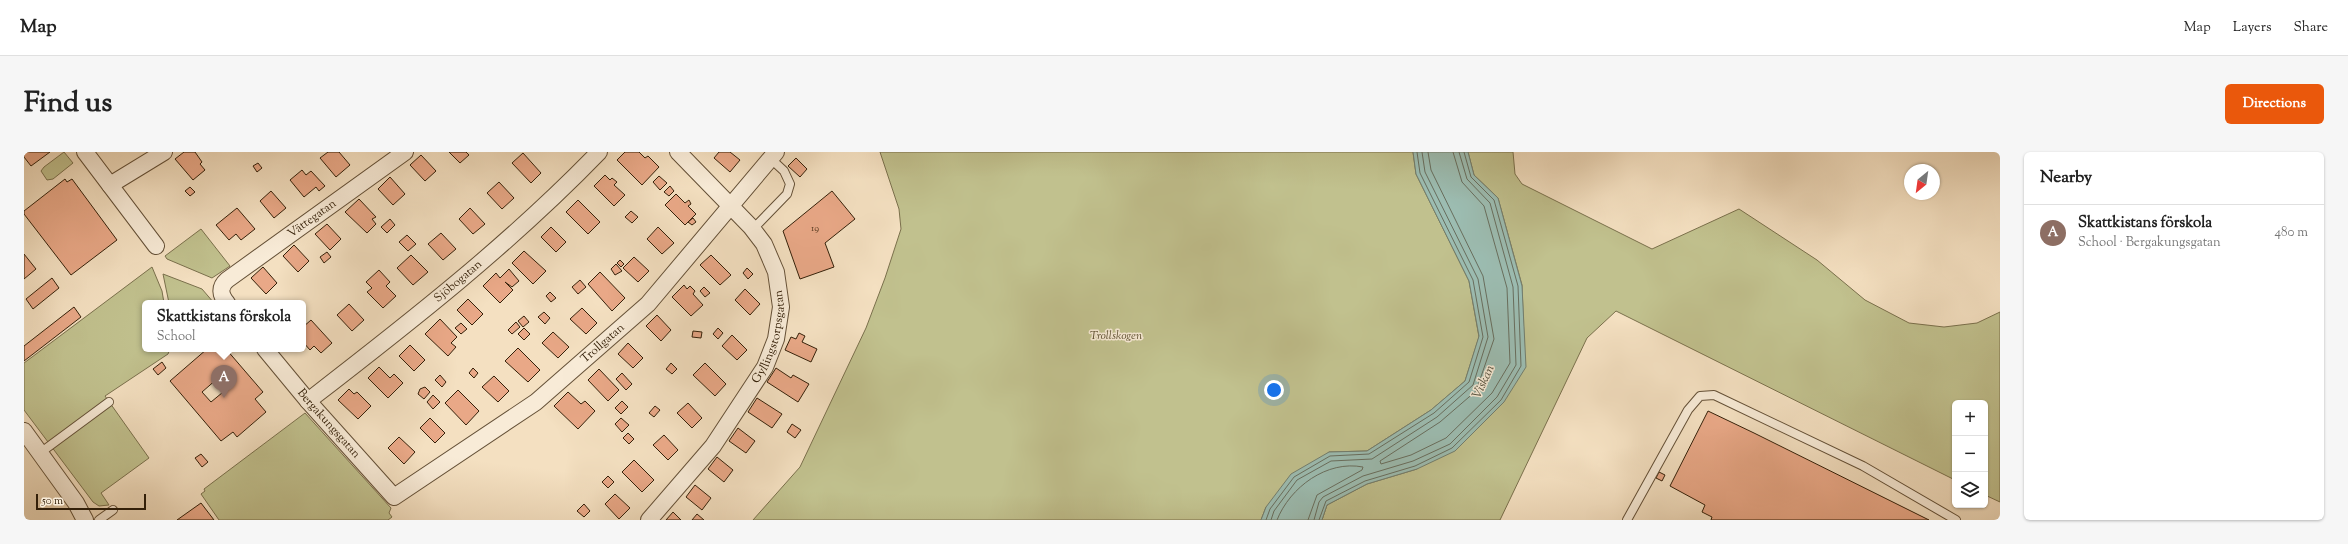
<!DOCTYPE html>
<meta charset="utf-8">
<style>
body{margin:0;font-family:"Sorts Mill Goudy",serif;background:#f6f6f6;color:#222}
.controls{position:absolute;right:12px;bottom:12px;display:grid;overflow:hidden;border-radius:6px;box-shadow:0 1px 3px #0004}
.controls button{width:36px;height:36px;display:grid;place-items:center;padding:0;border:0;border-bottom:1px solid #e0e0e0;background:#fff;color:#222;font:20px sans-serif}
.compass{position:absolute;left:1880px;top:12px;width:36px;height:36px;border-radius:50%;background:#fff;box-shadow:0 1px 3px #0004;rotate:209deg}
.scale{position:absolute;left:12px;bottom:10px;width:110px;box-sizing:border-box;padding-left:4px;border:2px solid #342009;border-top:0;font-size:11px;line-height:14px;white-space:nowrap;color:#342009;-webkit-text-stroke:3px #f8ebd7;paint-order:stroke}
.you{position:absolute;left:1250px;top:238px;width:14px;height:14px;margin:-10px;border:3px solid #fff;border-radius:50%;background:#1a73e8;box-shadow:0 0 0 6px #1a73e833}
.badge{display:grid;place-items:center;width:26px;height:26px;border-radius:50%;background:#ea580c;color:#fff;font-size:13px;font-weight:700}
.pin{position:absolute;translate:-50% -33px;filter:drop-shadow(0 1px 2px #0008)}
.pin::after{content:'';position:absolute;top:21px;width:14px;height:12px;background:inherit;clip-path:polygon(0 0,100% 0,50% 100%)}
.popup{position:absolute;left:118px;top:148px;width:164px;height:52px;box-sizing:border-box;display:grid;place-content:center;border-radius:6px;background:#fff;filter:drop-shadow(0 1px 3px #0005);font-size:13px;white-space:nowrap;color:#767676}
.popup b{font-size:15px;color:#222}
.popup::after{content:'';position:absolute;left:50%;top:100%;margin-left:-8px;border:8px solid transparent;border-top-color:#fff}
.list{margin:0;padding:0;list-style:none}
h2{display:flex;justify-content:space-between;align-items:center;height:52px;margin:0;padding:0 16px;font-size:17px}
h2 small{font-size:13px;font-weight:400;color:#767676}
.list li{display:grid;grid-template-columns:26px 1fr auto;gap:12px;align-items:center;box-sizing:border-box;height:56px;padding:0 16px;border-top:1px solid #e0e0e0}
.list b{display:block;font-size:15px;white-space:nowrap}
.list p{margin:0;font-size:13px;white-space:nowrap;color:#767676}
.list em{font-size:13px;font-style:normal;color:#767676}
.icon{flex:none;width:22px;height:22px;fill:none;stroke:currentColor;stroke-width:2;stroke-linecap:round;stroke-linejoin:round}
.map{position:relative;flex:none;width:1976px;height:368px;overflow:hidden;border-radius:6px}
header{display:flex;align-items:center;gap:24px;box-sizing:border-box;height:56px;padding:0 20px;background:#fff;border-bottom:1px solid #e0e0e0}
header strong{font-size:19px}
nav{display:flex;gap:22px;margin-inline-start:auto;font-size:14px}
.intro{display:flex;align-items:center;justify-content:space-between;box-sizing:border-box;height:96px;padding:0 24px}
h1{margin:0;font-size:28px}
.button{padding:10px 18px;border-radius:6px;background:#ea580c;color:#fff;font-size:14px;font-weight:700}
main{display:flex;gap:24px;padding:0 24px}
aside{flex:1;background:#fff;border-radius:6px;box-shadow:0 1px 3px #0004}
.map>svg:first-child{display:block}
</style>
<header>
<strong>Map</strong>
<nav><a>Map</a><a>Layers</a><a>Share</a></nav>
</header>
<div class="intro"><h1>Find us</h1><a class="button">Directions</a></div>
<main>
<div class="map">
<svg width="1976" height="368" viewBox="0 0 1976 368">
<rect width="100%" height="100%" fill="#f4e0c1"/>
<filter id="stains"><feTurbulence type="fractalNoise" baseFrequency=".005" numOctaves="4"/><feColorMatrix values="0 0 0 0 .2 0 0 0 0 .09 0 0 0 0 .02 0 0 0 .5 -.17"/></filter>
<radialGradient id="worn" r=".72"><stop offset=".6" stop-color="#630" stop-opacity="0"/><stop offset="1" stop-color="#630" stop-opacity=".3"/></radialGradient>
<!-- green -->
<path fill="#c1c18e" stroke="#7a704c" d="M40,0l9,11 -20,16 -6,1 -6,-9 3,-4z
M856,0h533l3,22 53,107 10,56 -14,44 -34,29 -64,41 -38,1 -63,55 -5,13h-508l47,-53 66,-139 19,-50 16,-49 -2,-20z
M1444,0h45l2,22 7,10 130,65 87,-40 78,51 48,40 44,23 35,4 33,-4 23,-11v190l-15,-7v-92h-30v77l-339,-169 -29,27 -87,182h-178l5,-15 40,-21 50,-15 108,-102 -3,-82 -24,-87 -24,-23z
M177,77l29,37 -18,12 -45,-19 -2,-3z
M128,115l10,24 2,12h-19v46h25l-2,5 -63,42 44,62 -48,35 8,12 -10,1 -6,-4 -69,-92v-47z
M139,122l39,15 12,14h-45z
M281,261l86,95 -2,5 3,4 -4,3h-169l-18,-26 4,-3 -1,-2z"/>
<!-- water -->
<path fill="#9cbdb2" stroke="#727e6e" d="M1389,0h55l6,23 24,23 24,88 4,81 -22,35 -49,49 -38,18 -50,15 -40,21 -5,15h-61l5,-13 25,-33 38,-22 38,-1 64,-41 34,-29 14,-45 -10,-55 -53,-107z"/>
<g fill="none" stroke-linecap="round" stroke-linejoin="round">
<!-- shore -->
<path stroke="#686e5e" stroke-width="1" d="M1404,0l3,18 52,106 11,63 -18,52 -36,31 -60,39 1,3 30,-9 35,-17 46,-45 18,-30 -3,-75 -23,-82 -22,-24 -9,-30
M1242,368l4,-11 24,-32 36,-21 39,-2 65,-41 35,-31 14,-45 -10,-57 -53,-107 -3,-21
M1247,368l3,-9 23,-31 34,-19 41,-2 65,-42 36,-32 15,-48 -10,-58 -53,-107 -3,-20
M1253,368c13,-33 50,-60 86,-53l-1,3 -45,25 -9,25
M1290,368l5,-18 4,-5 40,-21 50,-15 37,-17 47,-47 19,-32 -3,-78 -23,-84 -23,-24 -8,-27
M1295,368l7,-19 39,-20 50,-15 37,-18 49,-48 20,-34 -3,-80 -24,-86 -23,-23 -7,-25"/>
</g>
<!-- building -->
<path fill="#e9a887" stroke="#342009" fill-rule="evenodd" d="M0,0h26l-19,14 -7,-9z
M160,0h11l7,10 -2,2 5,6 -12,10 -18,-21z
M304,0h11l11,13 -14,12 -16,-19z
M425,0h17l3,3 -9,8z
M601,0h14l6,6 3,-2 11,11 -17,18 -25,-25z
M695,0h11l10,8 -10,12 -16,-14z
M499,1l18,20 -10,10 -19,-20z
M397,3l15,16 -11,10 -15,-16z
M772,6l11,11 -7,8 -12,-11z
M234,11l4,5 -5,4 -4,-6z
M278,18l4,5 5,-4 14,15 -6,5 -3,-4 -12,10 -14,-17z
M581,23l5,5 2,-2 5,4 -3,3 11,10 -11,11 -20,-20z
M635,24l8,7 -7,7 -7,-8z
M366,25l15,17 -12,11 -15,-16z
M41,27l2,3 5,-3 45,61 -46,35 -47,-61v-3z
M475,30l15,16 -12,11 -15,-16z
M646,34l4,5 -5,5 -5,-4z
M166,35l5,5 -5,4 -5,-5z
M247,39l15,17 -12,10 -14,-17z
M808,39l23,28 -30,24 9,24 -34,12 -17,-48z
M652,42l9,9 4,-3 2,4 -3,2 8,8 -11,11 -20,-20z
M335,47l17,18 -4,2 4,5 -9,9 -22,-21z
M554,48l22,22 -12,12 -22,-22z
M213,56l18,21 -14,11 -5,-6 -7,6 -13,-15z
M446,56l15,16 -12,10 -14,-15z
M607,59l7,6 -6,6 -7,-6z
M669,66l3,4 -4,3 -4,-3z
M366,67l5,6 -8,8 -6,-6z
M303,72l14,15 -11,11 -15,-16z
M527,75l15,15 -10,10 -15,-15z
M634,75l16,16 -12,11 -15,-15z
M417,81l15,16 -13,11 -15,-16z
M383,83l9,9 -8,7 -9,-9z
M270,93l15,16 -11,11 -15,-16z
M500,99l22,20 -13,13 -21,-21z
M303,100l4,5 -7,6 -4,-6z
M0,102l12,15 -12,10z
M387,103l17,17 -15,13 -16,-17z
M687,103l20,20 -11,10 -20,-20z
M610,105l15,14 -11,11 -15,-14z
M596,108l4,4 -3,3 -4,-4z
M592,112l6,7 -7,4 -4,-6z
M239,115l14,16 -11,11 -15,-16z
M723,116l6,6 -5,5 -5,-6z
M485,117l10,12 -7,6 -7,-5 8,8 -13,13 -17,-17 13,-13 4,5z
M355,118l11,12 -4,4 10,10 -13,12 -16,-16 5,-4 -6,-6z
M576,120l25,26 -13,13 -24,-27z
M28,126l7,10 -26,21 -7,-10z
M556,128l6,7 -8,7 -6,-7z
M660,133l3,4 3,-3 5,5 -2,3 10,11 -12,11 -19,-19z
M680,135l6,6 -5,4 -5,-6z
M721,137l15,15 -10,11 -15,-15z
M526,140l6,6 -5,4 -5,-6z
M444,147l15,15 -11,11 -15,-15z
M325,152l15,16 -12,11 -15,-16z
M50,155l7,10 -57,44v-15z
M558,156l15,15 -11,11 -16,-15z
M520,160l6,6 -5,6 -7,-7z
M633,163l14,15 -10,11 -15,-15z
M500,164l5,6 -6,5 -5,-6z
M416,167l17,18 -6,6 5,4 -8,9 -23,-22z
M287,168l21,23 -11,10 -7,-7 -4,4 -7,-8v-15z
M492,170l4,5 -8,7 -4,-4z
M437,171l6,6 -6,5 -6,-6z
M500,176l6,6 -6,6 -6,-6z
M694,176l5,5 -5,6 -5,-5z
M669,179l9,1 -1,6 -9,-1z
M529,180l16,15 -11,11 -16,-15z
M775,181l6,3 -3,6 15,7 -6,13 -26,-12 6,-13 5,2z
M708,183l15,15 -10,10 -15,-14z
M604,191l15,15 -10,10 -15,-14z
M386,193l15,15 -11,11 -15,-15z
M494,196l22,22 -12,12 -23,-21z
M183,197h19l37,43 -8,7 11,13 -29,25 -4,-5 -12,9 -51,-60zM201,220l9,11 -23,19 -9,-10z
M138,210l4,6 -8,7 -5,-6z
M647,211l6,6 -5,5 -6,-5z
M681,211l21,21 -11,12 -22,-21z
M355,215l11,11 4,-4 9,9 -15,15 -20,-20z
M449,216l5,5 -4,5 -5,-5z
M752,216l15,10 2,-3 16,9 -11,18 -31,-20z
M575,217l20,21 -11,11 -20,-21z
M598,221l10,11 -6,6 -10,-11z
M416,223l6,7 -4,5 -7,-7z
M470,224l15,15 -11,11 -16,-15z
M401,235l5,5 -6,7 -6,-5 2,-5z
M325,237l5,5 3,-2 14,14 -13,13 -20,-19z
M434,238l21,21 -13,14 -21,-22z
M544,240l13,12 4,-3 10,10 -17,18 -24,-23z
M409,243l7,7 -7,7 -6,-7z
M733,246l25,16 -10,14 -24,-16z
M598,249l6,6 -7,7 -6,-6z
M664,251l14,15 -10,10 -15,-15z
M631,254l5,4 -6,7 -5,-4z
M1684,259l46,22 175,87h-218l1,-3 -10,-5 3,-7 -35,-19z
M406,266l15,15 -10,10 -15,-15z
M597,266l8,7 -7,7 -7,-8z
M768,272l9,6 -6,8 -8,-6z
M714,276l17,13 -9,12 -17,-12z
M604,281l6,6 -5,5 -6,-6z
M640,283l14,15 -10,10 -15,-15z
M375,285l16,15 -11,12 -16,-16z
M177,302l7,8 -6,5 -7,-9z
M693,305l16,13 -9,12 -16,-13z
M610,308l20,20 -12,12 -20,-20z
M1635,320l6,3 -3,6 -6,-3z
M584,324l6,6 -6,6 -6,-6z
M671,333l16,13 -9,12 -16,-13z
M591,342l15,14 -11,11 -14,-15z
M177,351l13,17h-37z
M560,352l6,7 -6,6 -7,-6z
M649,360l8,8h-15z
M673,362l7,6h-12z"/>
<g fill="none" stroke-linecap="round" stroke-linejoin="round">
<defs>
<path id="lane" d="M729,77l34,-35 3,-10 -6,-13 -14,-13
M16,301l69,-51
M75,368l14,-10
M1603,368l61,-110 12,-14 14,-1 149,71 93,54"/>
<g id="street">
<path d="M61,0l71,94"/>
<path d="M86,33l54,-33"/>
<path id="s1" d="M203,151c-7,-8 -8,-16 0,-23l178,-128"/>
<path id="s2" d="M241,197l43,52 86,96 142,-95 112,-98 128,-152"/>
<path id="s3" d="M284,249c101,-78 202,-157 291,-249"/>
<path d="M0,279l52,72 9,17"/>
<path id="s4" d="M625,368l64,-74 52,-79 11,-28 5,-32 -5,-35 -12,-28 -13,-17 -73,-75"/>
</g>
</defs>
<!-- lane casing -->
<use href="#lane" stroke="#645037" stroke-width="10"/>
<!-- street casing -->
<use href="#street" stroke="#645037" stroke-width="18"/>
<!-- lane -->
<use href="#lane" stroke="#f8ebd7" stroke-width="8"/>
<!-- street -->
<use href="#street" stroke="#f8ebd7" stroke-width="16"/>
</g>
<g text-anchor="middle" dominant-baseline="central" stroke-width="3" stroke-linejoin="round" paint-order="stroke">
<!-- number labels -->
<g font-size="10" fill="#614228">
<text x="791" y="76">19</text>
</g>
<!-- street labels -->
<g font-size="12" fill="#342009" stroke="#f8ebd7">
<text stroke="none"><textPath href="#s1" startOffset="131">Vättegatan</textPath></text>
<text stroke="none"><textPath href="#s3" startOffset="192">Sjöbogatan</textPath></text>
<text stroke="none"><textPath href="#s4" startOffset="223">Gyllingstorpsgatan</textPath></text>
<text stroke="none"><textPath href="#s2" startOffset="456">Trollgatan</textPath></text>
<text stroke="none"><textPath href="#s2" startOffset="98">Bergakungsgatan</textPath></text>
</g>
<!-- park labels -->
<g font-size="12" font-style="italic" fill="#5e5031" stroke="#f8ebd7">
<text x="1092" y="184">Trollskogen</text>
</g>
<!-- water labels -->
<g font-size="13" font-style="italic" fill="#534f3c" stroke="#f8ebd7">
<text transform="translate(1460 230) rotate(-65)">Viskan</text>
</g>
</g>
<rect width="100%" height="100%" filter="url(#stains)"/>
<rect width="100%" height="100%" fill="url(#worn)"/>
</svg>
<div class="controls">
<button>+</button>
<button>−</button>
<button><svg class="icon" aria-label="layers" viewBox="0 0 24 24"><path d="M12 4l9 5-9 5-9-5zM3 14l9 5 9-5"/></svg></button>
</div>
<svg class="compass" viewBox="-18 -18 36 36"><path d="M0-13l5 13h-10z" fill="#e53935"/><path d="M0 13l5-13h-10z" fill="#767676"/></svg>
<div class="scale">50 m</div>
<div class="you"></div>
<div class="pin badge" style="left:200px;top:246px;background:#8d6e63">A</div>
<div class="popup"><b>Skattkistans förskola</b>School</div>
</div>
<aside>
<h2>Nearby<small></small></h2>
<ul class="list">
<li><span class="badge" style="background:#8d6e63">A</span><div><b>Skattkistans förskola</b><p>School · Bergakungsgatan</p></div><em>480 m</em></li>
</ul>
</aside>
</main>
